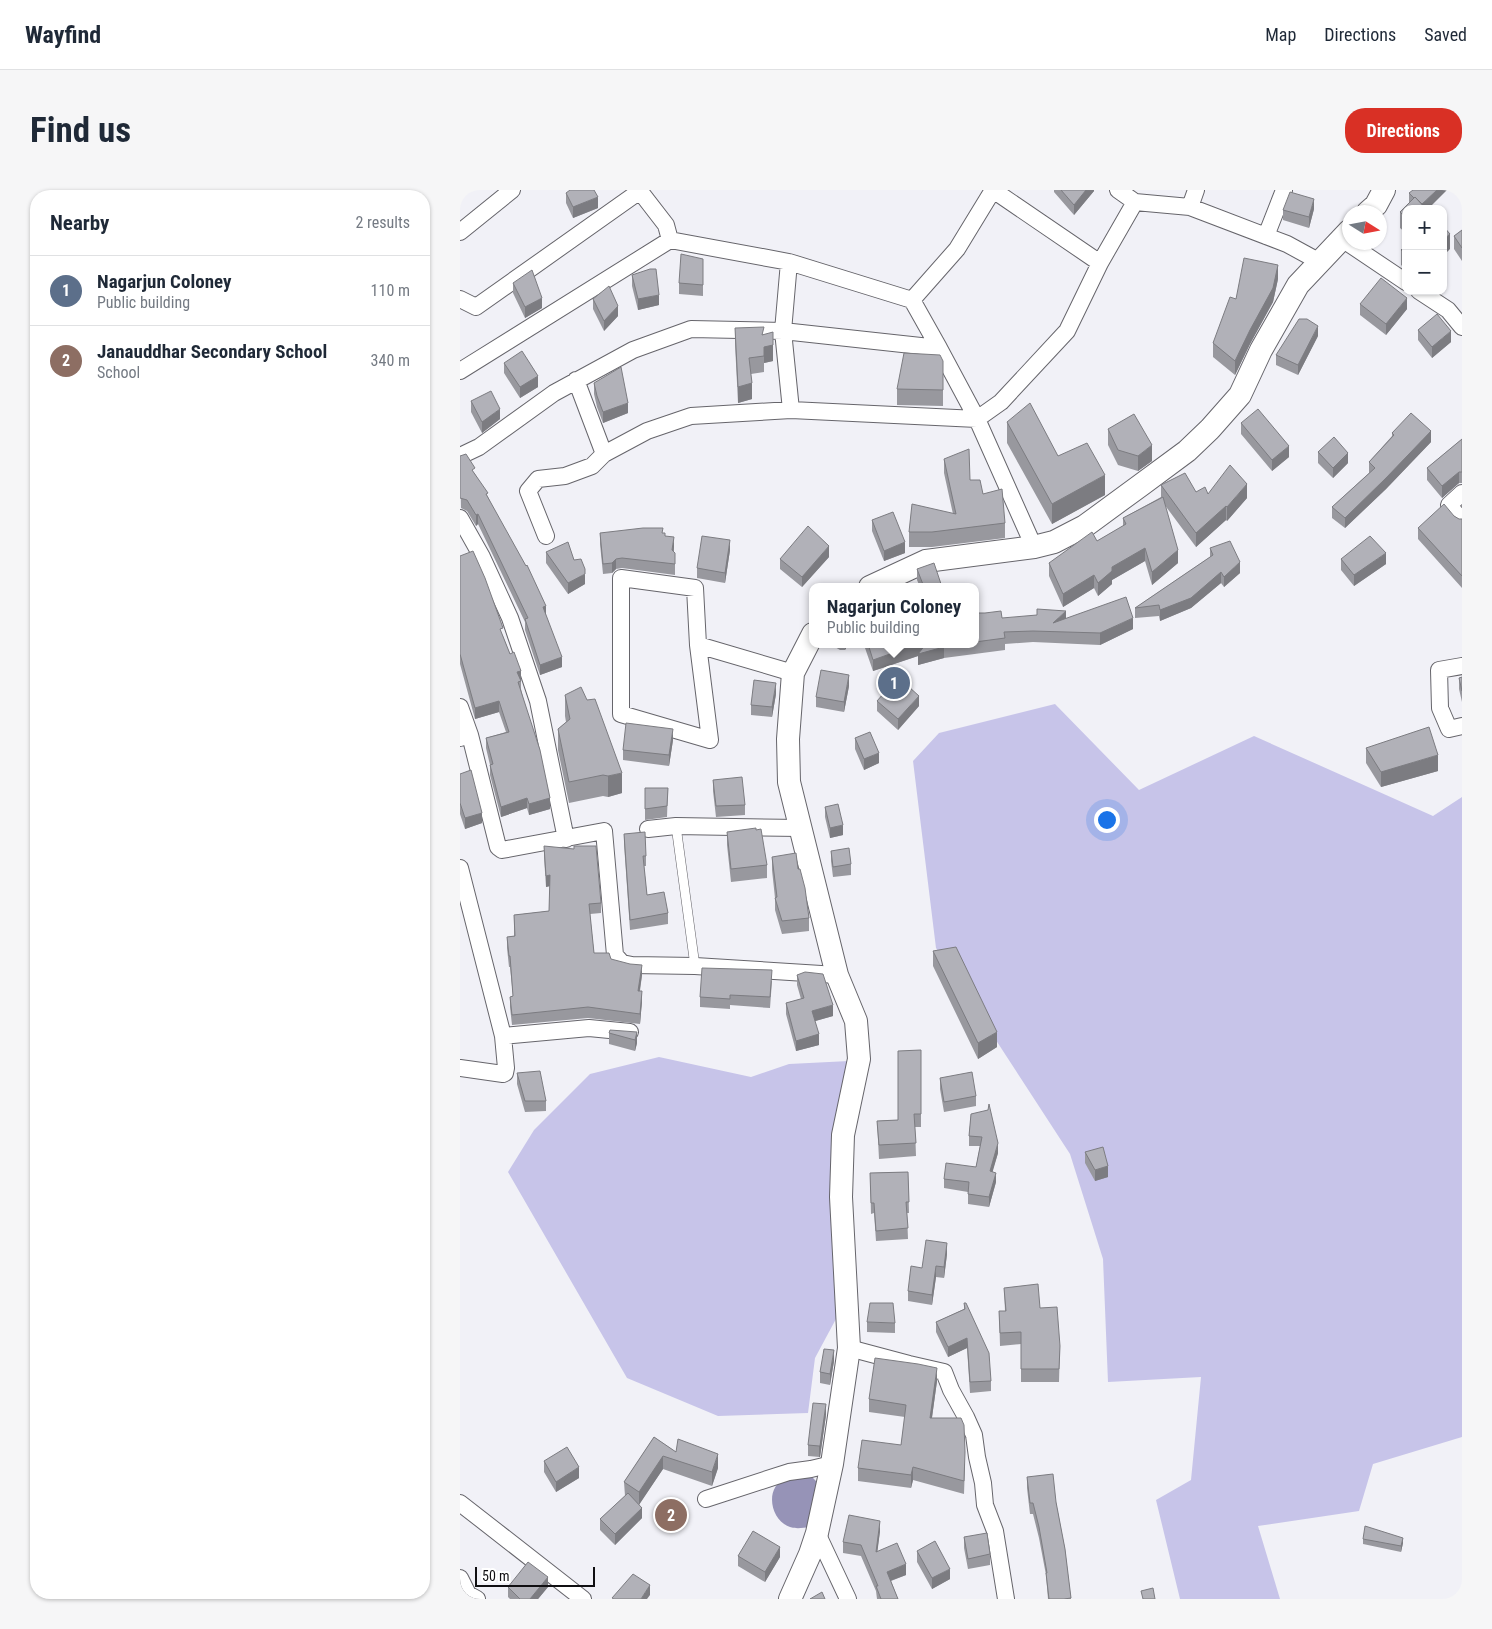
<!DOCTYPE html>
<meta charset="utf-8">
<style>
body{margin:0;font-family:"Roboto Condensed",sans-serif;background:#f6f6f7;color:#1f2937}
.controls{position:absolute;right:15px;top:15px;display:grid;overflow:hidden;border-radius:10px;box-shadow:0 1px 4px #0004}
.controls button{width:45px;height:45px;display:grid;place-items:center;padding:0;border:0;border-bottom:1px solid #e0e1e3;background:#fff;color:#1f2937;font:25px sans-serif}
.compass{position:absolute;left:882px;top:15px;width:45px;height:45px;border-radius:50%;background:#fff;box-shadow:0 1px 4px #0004;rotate:101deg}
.scale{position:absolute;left:15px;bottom:12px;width:120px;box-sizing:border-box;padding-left:5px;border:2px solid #100f12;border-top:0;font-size:14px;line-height:18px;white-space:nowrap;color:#100f12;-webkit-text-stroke:4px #fff;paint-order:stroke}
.you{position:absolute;left:646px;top:629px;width:18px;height:18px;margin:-12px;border:4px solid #fff;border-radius:50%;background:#1a73e8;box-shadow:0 0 0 8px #1a73e833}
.badge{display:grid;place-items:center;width:32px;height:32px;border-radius:50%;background:#d93025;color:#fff;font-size:16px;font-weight:700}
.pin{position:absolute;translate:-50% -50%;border:2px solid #fff;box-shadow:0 1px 5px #0006}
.popup{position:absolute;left:349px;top:393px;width:170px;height:65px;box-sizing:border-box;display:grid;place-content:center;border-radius:10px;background:#fff;filter:drop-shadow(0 1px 4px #0005);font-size:16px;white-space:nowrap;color:#747a83}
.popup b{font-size:19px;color:#1f2937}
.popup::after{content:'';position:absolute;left:50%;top:100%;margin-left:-10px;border:10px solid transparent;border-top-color:#fff}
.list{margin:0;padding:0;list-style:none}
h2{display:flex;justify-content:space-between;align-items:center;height:65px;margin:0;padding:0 20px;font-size:21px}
h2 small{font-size:16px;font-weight:400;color:#747a83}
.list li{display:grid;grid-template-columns:32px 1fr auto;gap:15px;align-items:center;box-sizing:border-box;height:70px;padding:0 20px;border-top:1px solid #e0e1e3}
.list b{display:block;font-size:19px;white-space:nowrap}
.list p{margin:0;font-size:16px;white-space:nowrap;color:#747a83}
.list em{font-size:16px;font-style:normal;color:#747a83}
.map{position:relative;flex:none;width:1002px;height:1409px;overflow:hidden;border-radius:20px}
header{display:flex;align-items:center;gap:30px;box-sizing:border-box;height:70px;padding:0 25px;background:#fff;border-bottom:1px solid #e0e1e3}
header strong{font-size:24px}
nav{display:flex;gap:28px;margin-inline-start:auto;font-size:18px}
.intro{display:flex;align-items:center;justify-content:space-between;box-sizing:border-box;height:120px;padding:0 30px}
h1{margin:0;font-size:35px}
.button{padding:12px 22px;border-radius:20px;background:#d93025;color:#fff;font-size:18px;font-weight:700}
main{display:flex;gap:30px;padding:0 30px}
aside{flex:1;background:#fff;border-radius:20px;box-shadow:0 1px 4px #0004}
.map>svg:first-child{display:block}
</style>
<header>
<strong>Wayfind</strong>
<nav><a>Map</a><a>Directions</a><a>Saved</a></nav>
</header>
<div class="intro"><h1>Find us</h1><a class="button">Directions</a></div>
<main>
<aside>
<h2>Nearby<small>2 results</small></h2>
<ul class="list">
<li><span class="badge" style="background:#5c6f8a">1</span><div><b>Nagarjun Coloney</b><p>Public building</p></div><em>110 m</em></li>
<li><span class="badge" style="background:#8d6e63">2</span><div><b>Janauddhar Secondary School</b><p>School</p></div><em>340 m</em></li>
</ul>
</aside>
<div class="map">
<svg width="1002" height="1409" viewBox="0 0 1002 1409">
<rect width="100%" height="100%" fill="#f1f1f7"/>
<!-- green -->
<path fill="#c7c4e9" d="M595,514l84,86 115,-54 179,80 29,-19v640l-89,27 -14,47 -101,15 22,73h-100l-24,-99 35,-20 10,-103 -93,5 -5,-123 -33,-105 -134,-206 -23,-187 26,-28z
M199,867l92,20 38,-13 60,-3 -5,243 -29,54 -7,55 -90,3 -91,-38 -119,-206 26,-42 56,-56z"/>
<!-- water -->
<path fill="#9693b7" d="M342,1284l11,4 7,7 -11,42c-6,1 -13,2 -19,0 -20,-7 -26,-40 -4,-49 5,-2 11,-2 16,-4z"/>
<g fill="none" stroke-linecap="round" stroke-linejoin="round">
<defs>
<path id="lane" d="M216,636l19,140"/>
<path id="street" d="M179,0l27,35 4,15
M533,0l107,73
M658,0l17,12
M730,17l6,-17
M0,42l52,-42
M806,46l18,-46
M882,49l64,43
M959,101l29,19 14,17
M0,109l16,8 164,-116
M452,110l45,-51 36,-59
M479,158l38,71 57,128
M0,181l210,-131 119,22 -6,69 -92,-2 -58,21 -79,43 -75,54 -19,9
M116,190l28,74 43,-23 44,-15 100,-6 -8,-79 156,17 -27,-48 -123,-38
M331,220l186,9 24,-17 66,-71 33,-68 35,-61 55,5 97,37 33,18
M1002,303l-13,12 13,16
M0,328l22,39 28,61 28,83 28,138
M86,346l-18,-45 10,-12 27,-3 27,-10 12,-12
M238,455l12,95 -89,-26v-136l74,10 3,57 95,28
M1002,476l-23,4 1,38 9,21 13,-3
M0,517l10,28 -10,3
M10,545l28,112 4,3 102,-19 11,124 7,8 10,2 63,1 142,9
M188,639l28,-3 124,2
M0,678l43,168 86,-8 41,4
M0,878l43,6 2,-1 1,-5 -3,-32
M389,1158l60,16 35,8 7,18 15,27 8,18 3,22 6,26 2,22 10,26 11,68
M246,1309l83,-27 22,-3 21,-5
M0,1313l123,96
M357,1343l31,66
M0,1388l8,16 9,5"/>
<path id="secondary" d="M908,22l8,-7 8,-15
M410,397l56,-26 108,-14 20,-5 31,-16 56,-41 46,-34 23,-22 30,-34 21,-45 37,-65 51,-54
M330,1409l20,-45 7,-21 15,-69 17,-116 -8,-151 2,-62 16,-76 -3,-38 -19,-46 -48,-193 -1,-43 5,-66 20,-39"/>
</defs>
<!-- lane casing -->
<use href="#lane" stroke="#66656b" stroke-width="10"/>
<!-- street casing -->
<use href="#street" stroke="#66656b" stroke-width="18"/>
<!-- secondary casing -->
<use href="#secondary" stroke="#66656b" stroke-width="24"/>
<!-- lane -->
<use href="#lane" stroke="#fff" stroke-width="9"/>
<!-- street -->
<use href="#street" stroke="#fff" stroke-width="16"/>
<!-- secondary -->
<use href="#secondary" stroke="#fff" stroke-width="22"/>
</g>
<!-- wall -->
<path fill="#98989e" d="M594,0h40v1l-20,24 -20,-23z
M987,0l-41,19v24l-6,-5v-16l9,-9v-10z
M106,3l32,15 -25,10 -7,-15z
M854,19l-5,19 -26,-8v-10z
M1002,40v31l-8,-12v-13z
M946,55v24l-5,-4v-15z
M243,69v37l-24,-2v-11z
M172,85l27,30 -21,5 -6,-24z
M818,89l-5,23 -23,42 -15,31 -22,-18v-14l23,-44z
M53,93l29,25 -17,10 -12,-25z
M133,109l25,17 -14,15 -11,-22z
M900,114l47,5 -21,26 -26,-20z
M275,138l29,7 9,26 -9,2v9l-13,2 1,25 -14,4 -3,-59z
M958,140l33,12 -19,16 -14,-18z
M858,146l-20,39 -22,-10v-10z
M483,171v45l-46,-1v-16z
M44,173l34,24 -18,11 -16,-25z
M134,193l34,30 -25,10 -6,-16 -3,-13z
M11,211l29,18 -18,14 -11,-21z
M547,232l51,34 47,39 -53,29 -45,-81z
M781,233l48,34 -17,14 -31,-37z
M648,239l44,32 -14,10 -20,-6 -10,-20z
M932,243l39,9 -45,47 -41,39 -13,-10v-11l37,-34v-11l23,-26z
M1002,249v44h-3l-17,15 -15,-18v-12z
M858,262l30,11 -15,15 -15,-15z
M0,266l15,18 13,23 58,119 16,51 -22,8 -15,-45v-8l-47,-98 -2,2 -9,-15 -6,-3z
M484,269l26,21 13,14 22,29v15l-73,9h-23v-15l44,-18 -9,-41z
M701,295l47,9 39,4 -20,23 -1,-1 -30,27 -32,-43 14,59 -26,22 -7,-24 -33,19v4l-14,12 -4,-8 -31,19 -14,-31v-13l48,-22 26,-15v-8l38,-21z
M994,326l5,3h3v69l-44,-49v-11z
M412,330l33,33 -21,8 -12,-30z
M140,343h63l11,14v5l1,1v22l-53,-7 -6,1 -4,4 -9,1 -3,-30z
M750,358l30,25 -16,14 -3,-4 -30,25 -31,13 -1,-5 -24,2v-10l75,-51z
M270,360l-5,33 -28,-5v-10z
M86,362l28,8 11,24 -17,10 -22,-31z
M0,366l43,80 7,18 11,17v18l29,120 -21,6 -2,-7 -26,9 -11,-42v-10l-4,-17v-10l20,-6 -7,-20 -24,7 -15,-55z
M369,367l-27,30 -22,-18v-10z
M881,369l45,5 -32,22 -13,-16z
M457,379l25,18h-22l-3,-7z
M515,423l27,5h64l67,11 -33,16 -67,-3 -28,2v6l-61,8 -26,7v-9l-45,15 -8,-23v-4h110z
M370,454h18l-3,6h-5z
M1002,487v25l-3,-13v-11z
M389,496l-5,26 -28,-5v-10z
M316,504l-4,23 -21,-2v-10z
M105,505l57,98 -14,4 -5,-1 -34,7 -11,-53v-21l8,-7 -1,-6z
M417,511l42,5 -21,24 -21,-19z
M395,548l24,25 -15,7 -9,-21z
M213,550l-4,26 -46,-6v-10z
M906,558l72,23 -57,16 -15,-24z
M0,584l22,49 -17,6 -5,-15z
M253,590l32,25v10l-29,2 -3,-26z
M185,598h23l-1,29 -22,3z
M365,617l18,28 -13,3 -5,-21z
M267,642l40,33v13l-36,4 -4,-37z
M164,644l22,22v10h-2l3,29 21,18v11l-38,6 -6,-86z
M84,656l57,57v10l-11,1 4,39 17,6 31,16 -2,16 2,10 -2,23 -52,-6 -76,7 -2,-18v-10l3,-1 -3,-29h-1l-2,-19v-11l7,-1v-21l35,-4 1,-25 -4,1 -2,-30z
M371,661l20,13v11l-18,2 -2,-16z
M312,667l26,12 11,49v13l-27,3 -7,-24v-12l-3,-28z
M473,761l64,96 -19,12 -45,-93z
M337,785l36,41 -18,5 4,24 -23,6 -10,-37v-11l15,-4 -4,-14z
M312,791l-2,27 -40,-3v4l-30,-2v-10z
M177,842v11l-2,8 -26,-7v-11z
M461,860v77h-6l1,29 -37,3 -2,-38 21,-1z
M57,883l29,28v10l-21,1 -8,-28z
M480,888l36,18v10l-32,6 -4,-23z
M511,924l27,39 -6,19 4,10 -7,25 -21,-3v-12l-24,-4v-9l32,-12 4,-21h-11v-10z
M625,962l23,25 -13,4 -10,-18z
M448,982l1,41h-2l1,26 -32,2 -2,-28 -3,1 -1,-41z
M487,1064l-3,24 -8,-1 -4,28 -24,-4v-10l14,-23z
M544,1098l36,20 20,38 -1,36h-38v-38l-21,2 -1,-35h6z
M504,1113l27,78v10l-21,2 -3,-45 -19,9 -12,-25v-10l28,-13z
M407,1132l28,1v10l-28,-1z
M374,1171l-4,24 -10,-2v-11z
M477,1191l-5,37 33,47 -1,29 -51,-14 -2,8 -53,-7v-13l43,-23 4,-28 -36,-5v-13z
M366,1225l-6,42 -12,-1v-11z
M194,1247l22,15 42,16 -6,18 -49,-17 -24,35 3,14 -27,27 -15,-15v-11l25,-23 -1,-14z
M84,1271l35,17 -23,14 -12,-20z
M567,1287l29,25 9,47 6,50h-23l-2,-24 -7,-37 -6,-24h-3l-3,-26z
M420,1341l-3,21 29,23 -15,6 7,18h-21l-1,-8 -15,-35 -18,-3v-11z
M504,1347l26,17v11l-22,4 -4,-21z
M903,1349l40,4 -2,9 -38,-8z
M457,1361l33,28 -18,10 -15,-27z
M278,1366l42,1 -15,25 -27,-16z
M48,1397h40l-10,12h-28l-2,-2z"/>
<!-- shaded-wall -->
<path fill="#7c7c81" d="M626,0h8v1l-20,24v-10z
M977,0h10l-19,19h-7v-4z
M138,7v11l-25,10v-11z
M854,9v10l-5,19v-11z
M990,44v15l-7,7v-16z
M818,75v14l-5,23 -23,42 -15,31v-14z
M199,105v10l-21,5v-11z
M82,108v10l-17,10v-11z
M947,108v11l-21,26v-11z
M158,116v10l-14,15v-10z
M858,136v10l-20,39v-10z
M991,141v11l-19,16v-11z
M313,142v29l-9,2v-16z
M78,186v11l-18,11v-11z
M292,193v16l-14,4v-16z
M168,213v10l-25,10v-11z
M40,219v10l-18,14v-11z
M971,241v11l-45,47 -41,39v-10z
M692,255v16l-14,10v-15z
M829,256v11l-17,14v-11z
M888,263v10l-15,15v-10z
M999,282v11l-17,15v-12z
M645,285v20l-53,29v-20z
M787,294v14l-20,23v-14z
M766,316v14l-30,27v-14z
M18,324v10l-2,2v-11z
M214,347v10l-2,14v-11z
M270,350v10l-5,33v-10z
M445,352v11l-21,8v-10z
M369,356v11l-27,30v-10z
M685,358v13l-33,19v4l-14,12v-13l14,-16z
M718,360v13l-26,22v-13z
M926,363v11l-32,22v-11z
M156,369v10l-4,4v-10z
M780,372v11l-16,14v-10z
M761,382v11l-30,25 -31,13v-11z
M125,384v10l-17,10v-11z
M634,385v13l-31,19v-13z
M86,416v10l-3,2v-11z
M606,421v12h-13z
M673,428v11l-33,16v-12z
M385,454h3l-3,6z
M458,454h12l14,3v11l-26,7v-9l-45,15v-11z
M102,467v10l-22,8v-10z
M61,481v10l-4,-9z
M389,485v11l-5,26v-10z
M316,493v11l-4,23v-10z
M459,506v10l-21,24v-11z
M39,511v11l-24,7v-11z
M213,539v11l-4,26v-11z
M419,563v10l-15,7v-11z
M978,565v16l-57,16v-15z
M162,583v20l-14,4v-21z
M67,608v10l-26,9v-10z
M90,608v11l-21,6v-11z
M22,623v10l-17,6v-11z
M383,635v10l-13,3v-10z
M90,685v11l-4,1v-11z
M182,775v10l-4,26v-10z
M182,801v10l-2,23v-10z
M373,815v11l-21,6v-11z
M177,842v11l-2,8v-11z
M537,842v15l-19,12v-16z
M359,844v11l-23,6v-10z
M538,953v10l-8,28v-10z
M648,976v11l-13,4v-11z
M536,983v9l-7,25v-10z
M487,1053v11l-3,24v-11z
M476,1076v11l-4,28v-10z
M507,1148v10l-19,9v-10z
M374,1160v11l-4,24v-11z
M477,1178v13l-7,50v-13z
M366,1214v11l-6,42h-1v-11z
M258,1264v14l-6,18v-14z
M203,1266v13l-24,36v-13z
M119,1277v11l-23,14v-10z
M453,1277v13l-2,8v-13z
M182,1318v10l-27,27v-11z
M420,1331v10l-4,32v-11z
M943,1348v5l-2,9v-6z
M320,1357v10l-15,25v-10z
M446,1374v11l-19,7v-10z
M490,1379v10l-18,10v-11z
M88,1387v10l-10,12h-8z
M190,1395v10l-3,4h-6z"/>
<!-- building -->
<path fill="#b1b1b8" stroke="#7c7c81" d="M110,0h24l4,7 -25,10 -7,-14z
M601,0h25l-12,15z
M953,0h24l-15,14 -7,-7 -1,1 -5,-5z
M830,2l24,7 -5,18 -26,-7z
M955,7l11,12h-20v9l-6,-6z
M983,36l7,8 -7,6z
M1002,40v18l-8,-12z
M946,55v8l-5,-3z
M221,64l22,5v26l-24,-2z
M784,68l34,7 -5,23 -23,42 -15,31 -22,-18 17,-46 6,2z
M190,79h6l3,26 -21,4 -6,-24z
M72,80l10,28 -17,9 -12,-24z
M921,88l26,20 -21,26 -26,-20z
M149,96l9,20 -14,15 -11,-22z
M977,124l14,17 -19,16 -14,-17z
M839,129h8l11,7 -20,39 -22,-10z
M304,137l-2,8 11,-3v13l-9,2v9l-15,2 3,25 -14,4 -3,-59z
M62,161l16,25 -18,11 -16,-24z
M444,163l36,2 3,6v29l-46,-1z
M161,177l7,36 -25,9 -6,-16 -3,-13z
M31,201l9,18 -18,13 -11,-21z
M570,213l28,53 29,-13 18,32 -53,29 -45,-82z
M798,219l31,37 -17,14 -31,-37z
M951,223l20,18 -45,47 -41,40 -13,-11 43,-39 -6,-6 25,-27 -2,-2z
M674,224l18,31 -14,11 -20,-6 -10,-21z
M874,247l14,16 -15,15 -15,-16z
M1002,249v33h-3l-17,14 -15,-18z
M509,259l1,31h10l3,14 19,-5 3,34 -73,9h-23l3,-28 44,10 -12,-55z
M6,264l9,14 -3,2 16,23 -2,1 40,72 1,-1 19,41 -3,1 19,50 -22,8 -15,-46 3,-1 -50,-104 -2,1 -9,-15 -7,-2v-42z
M770,275l17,19 -20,23 -1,-1 -30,27 -35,-48 24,-12 11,19 9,-5 3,7z
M703,307l15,53 -26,22 -7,-24 -33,19v4l-14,12 -4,-8 -31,19 -14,-31 43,-31 5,9 29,-17 -3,-6z
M984,314l10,12 5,3h3v57l-44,-48z
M433,322l12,30 -21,9 -12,-31z
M348,336l21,20 -27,31 -22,-18z
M183,338h20l-1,5h3v3l9,1 -2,13 3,3v11l-53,-6 -6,1 -4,4 -9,1 -3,-31z
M242,346l28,4 -5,33 -28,-5z
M910,346l16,17 -32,22 -13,-16z
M770,351l10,21 -16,15 -3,-5 -30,26 -31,12 -1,-5 -24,3 78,-53 -3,-7z
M108,352l6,18 7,-1 4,10v5l-17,9 -22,-31z
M13,361l12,27 18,50 -3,1 10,25 4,-2 7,19 -4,1 4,9 -3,1 22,68 10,48 -21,6 -2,-6 -26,9 -11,-42 3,-1 -7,-26 23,-6 -10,-31 -24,7 -15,-54v-98z
M474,373l8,24h-18l-7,-18z
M666,407l7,21 -33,15 -67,-2 -29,1 1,6 -30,4v-29h10l16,-2 1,7 35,-3v-6l29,2 -13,12z
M408,454h50l-45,16z
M466,454h36l-18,3 -26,7z
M361,480l28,5 -5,27 -28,-5z
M438,487l21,19 -21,23 -21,-18z
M1002,487v14l-3,-13z
M294,490l22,3 -4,24 -21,-2z
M121,497l6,13 8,-1 27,74 -14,3 -5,-1 -34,7 -11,-53 12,-10 -5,-24z
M166,533l47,6 -4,26 -46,-5z
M969,537l9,28 -57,17 -15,-24z
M410,542l9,21 -15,6 -9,-21z
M11,580l11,43 -17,5 -5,-15v-29z
M282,587l3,28 -29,1 -3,-26z
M185,598h23l-1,18 -22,3z
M378,614l5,21 -13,3 -5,-21z
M296,638v2l5,-1 6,36 -36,4 -4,-37z
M185,642l1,24h-3l4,39 17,-3 4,21 -38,7 -6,-86z
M84,656l30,3v-3h22l5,57 -12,1 5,49h15l2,6 19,5 12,1 -4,26h4l-2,23 -52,-7 -76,8 -2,-18 3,-1 -3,-40h-1l-2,-19 8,-1 -1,-21 35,-4 1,-36 -4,1z
M389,658l2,16 -18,3 -2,-16z
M336,663l2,16h2l5,19 4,30 -27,3 -7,-23 2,-1 -5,-40z
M496,757l41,85 -19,11 -45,-92z
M242,778l70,2 -2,27 -40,-2v4l-30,-2z
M345,782l18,2 10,31 -21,6 7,23 -23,7 -10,-38 18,-5 -7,-23z
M150,840l27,2 -2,8 -26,-7z
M461,860v64h-7l2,29 -37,2 -2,-24 21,-1v-69z
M80,881l6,30h-21l-8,-28z
M512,882l4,24 -32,6 -4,-24z
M529,914l9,39 -8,28 6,2 -7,24 -21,-3 1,-12 -25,-3 2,-16 30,4 6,-30 -13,-1 2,-22 17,-4z
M643,957l5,19 -13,4 -10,-18z
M448,982l1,30h-3l2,26 -32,3 -2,-28h-3l-1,-30z
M466,1050l21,3 -3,24 -8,-1 -4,29 -24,-4 3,-25 11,2z
M578,1094l2,24 17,-1 3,39 -1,23h-38v-37l-21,1 -1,-22h7l-2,-23z
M410,1113h23l2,20 -28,-1z
M504,1113h2l23,50 2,28 -21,1 -3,-44 -19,9 -12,-25 29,-13z
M364,1159l10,1 -4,24 -10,-2z
M415,1168l43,6 19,4 -7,50h31l3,7 1,27 -1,29 -51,-14 -2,8 -53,-7 4,-28 39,5 5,-40 -37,-6z
M353,1213l13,1 -6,42h-1l-11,-1z
M194,1247l22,15 2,-13 40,15 -6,18 -49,-16 -24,36 -15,-10z
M107,1257l12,20 -23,15 -12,-21z
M593,1284l3,28 9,47 6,49 -7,1h-15l-3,-26h1l-8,-46 -6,-24h-3l-3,-26z
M168,1303l14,15 -27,26 -15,-15z
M389,1325l31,6 -4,31 21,-9 9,21 -19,8 11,27h-17l-5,-13h2l-17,-41 -18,-3z
M905,1336l38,12 -2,8 -38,-7z
M293,1341l27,16 -15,25 -27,-16z
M527,1343l3,21 -22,5 -4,-22z
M475,1351l15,28 -18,9 -15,-27z
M68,1372l20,15 -18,22h-10l-12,-12z
M173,1384l17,11 -9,14h-27l-2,-1z
M693,1398l2,11h-12l-2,-8z
M362,1402l3,7h-15z"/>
</svg>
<div class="controls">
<button>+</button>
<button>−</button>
</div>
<svg class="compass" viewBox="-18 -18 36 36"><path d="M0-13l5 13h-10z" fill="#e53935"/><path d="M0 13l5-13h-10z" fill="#747a83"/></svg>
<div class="scale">50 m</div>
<div class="you"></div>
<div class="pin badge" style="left:434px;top:493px;background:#5c6f8a">1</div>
<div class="popup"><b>Nagarjun Coloney</b>Public building</div>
<div class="pin badge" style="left:211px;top:1325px;background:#8d6e63">2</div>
</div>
</main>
